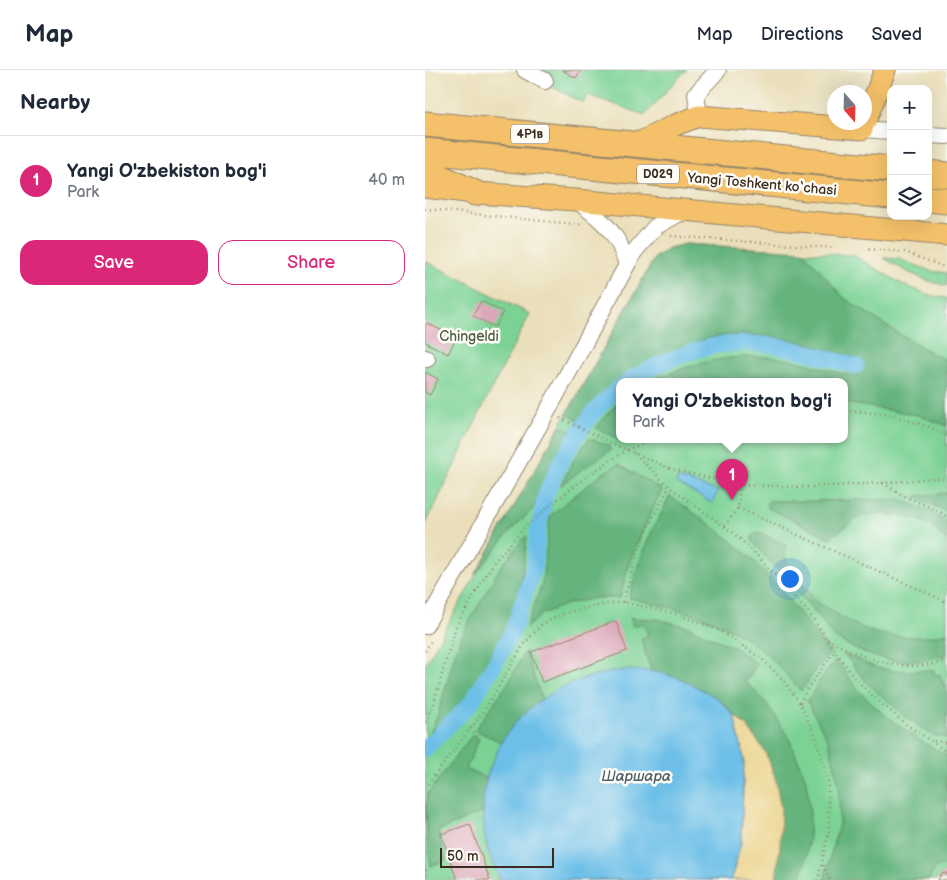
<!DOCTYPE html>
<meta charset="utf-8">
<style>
body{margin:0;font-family:"Balsamiq Sans",sans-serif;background:#f6f6f7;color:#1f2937}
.controls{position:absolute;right:15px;top:15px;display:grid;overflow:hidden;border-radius:10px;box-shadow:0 5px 20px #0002}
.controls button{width:45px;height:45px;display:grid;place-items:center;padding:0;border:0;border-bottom:1px solid #e0e1e3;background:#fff;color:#1f2937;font:25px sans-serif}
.compass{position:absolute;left:402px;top:15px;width:45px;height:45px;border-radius:50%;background:#fff;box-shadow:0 5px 20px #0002;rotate:160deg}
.scale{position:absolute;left:15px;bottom:12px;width:114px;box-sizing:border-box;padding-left:5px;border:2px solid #3b2a1e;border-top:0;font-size:14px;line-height:18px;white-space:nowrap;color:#3b2a1e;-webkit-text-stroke:4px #fdfcf7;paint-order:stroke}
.you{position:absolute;left:364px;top:508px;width:18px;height:18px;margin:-12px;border:4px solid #fff;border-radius:50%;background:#1a73e8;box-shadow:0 0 0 8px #1a73e833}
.badge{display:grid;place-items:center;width:32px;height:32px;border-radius:50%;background:#db2777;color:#fff;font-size:16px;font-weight:700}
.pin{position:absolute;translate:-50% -41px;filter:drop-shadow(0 1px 2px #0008)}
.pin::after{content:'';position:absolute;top:26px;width:18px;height:15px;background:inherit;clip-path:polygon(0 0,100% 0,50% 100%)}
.popup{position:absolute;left:191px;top:308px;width:232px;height:65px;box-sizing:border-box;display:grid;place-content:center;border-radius:10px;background:#fff;filter:drop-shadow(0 1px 4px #0005);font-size:16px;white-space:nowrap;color:#747a83}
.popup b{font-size:19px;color:#1f2937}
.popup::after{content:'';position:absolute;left:50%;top:100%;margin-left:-10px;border:10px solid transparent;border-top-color:#fff}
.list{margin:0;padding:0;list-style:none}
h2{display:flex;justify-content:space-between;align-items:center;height:65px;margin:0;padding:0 20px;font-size:21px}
h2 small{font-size:16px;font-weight:400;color:#747a83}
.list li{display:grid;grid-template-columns:32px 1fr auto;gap:15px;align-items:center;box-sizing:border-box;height:90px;padding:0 20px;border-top:1px solid #e0e1e3}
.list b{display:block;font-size:19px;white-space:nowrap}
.list p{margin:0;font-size:16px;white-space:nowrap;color:#747a83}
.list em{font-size:16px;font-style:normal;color:#747a83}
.actions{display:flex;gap:10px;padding:15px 20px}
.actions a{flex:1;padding:11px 0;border:1px solid #db2777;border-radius:15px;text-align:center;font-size:18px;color:#db2777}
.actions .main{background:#db2777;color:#fff}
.icon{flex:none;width:28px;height:28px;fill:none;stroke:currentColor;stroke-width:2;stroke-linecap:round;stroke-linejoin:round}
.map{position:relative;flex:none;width:522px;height:810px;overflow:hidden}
header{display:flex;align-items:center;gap:30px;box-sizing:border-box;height:70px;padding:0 25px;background:#fff;border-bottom:1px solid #e0e1e3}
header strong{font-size:24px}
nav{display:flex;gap:28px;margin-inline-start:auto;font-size:18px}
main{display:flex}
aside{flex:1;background:#fff}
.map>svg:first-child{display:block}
</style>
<header>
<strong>Map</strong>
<nav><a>Map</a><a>Directions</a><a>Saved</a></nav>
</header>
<main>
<aside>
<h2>Nearby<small></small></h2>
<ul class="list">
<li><span class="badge">1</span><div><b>Yangi O'zbekiston bog'i</b><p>Park</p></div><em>40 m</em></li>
</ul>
<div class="actions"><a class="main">Save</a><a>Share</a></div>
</aside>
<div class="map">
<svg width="522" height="810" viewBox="0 0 522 810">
<rect width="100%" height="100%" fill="#fdfcf7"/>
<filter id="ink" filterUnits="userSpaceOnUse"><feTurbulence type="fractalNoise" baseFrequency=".02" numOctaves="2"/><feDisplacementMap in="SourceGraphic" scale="10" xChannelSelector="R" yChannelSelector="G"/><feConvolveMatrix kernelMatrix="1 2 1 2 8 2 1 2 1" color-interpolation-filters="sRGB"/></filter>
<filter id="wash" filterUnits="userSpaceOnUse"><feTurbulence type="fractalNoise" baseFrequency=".0096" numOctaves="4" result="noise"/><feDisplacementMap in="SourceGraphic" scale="20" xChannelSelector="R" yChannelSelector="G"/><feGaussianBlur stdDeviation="1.12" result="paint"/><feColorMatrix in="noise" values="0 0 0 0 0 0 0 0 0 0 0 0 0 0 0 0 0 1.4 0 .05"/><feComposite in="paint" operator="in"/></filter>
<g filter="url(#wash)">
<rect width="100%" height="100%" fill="#eadfba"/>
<!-- green -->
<path fill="#7cd295" stroke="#5c7e5a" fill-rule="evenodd" d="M95,0h167l-4,3 -38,42 -57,-20 -5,8z
M261,174l167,11 51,30 29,11 14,2v582h-522v-215l230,-408 14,-9zM194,311h226v58h-226z
M459,188l15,1 32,12 16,2v13c-23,-5 -43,-15 -63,-28z
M0,191l105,53 -40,78 -65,134z"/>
<!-- forest -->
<path fill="#65b47e" stroke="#506f4e" d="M261,174l117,7 41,47 44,29 47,28 12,5v66l-29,-11 -73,-12v-22h-194c41,-19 90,-30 135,-22 24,4 47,14 72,17l1,-17 -65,-19 -21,-3 -21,-2h-22l-22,3 -60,24 -17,11 -14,10 -21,19 -15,19 -14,-7 88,-157 14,-9z
M194,332v37h15l-8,3 -30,-14 12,-15z
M135,356l12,5 -11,17 -11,21 -17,40 -21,20 -37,46z
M164,368l19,7 3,5 -26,17 -25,19 12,-23z
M194,394l43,26 -18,37 -15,36 -9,35h-25l-28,6 -25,10 -16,14 16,-44 8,-68 51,-42z
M522,423v19l-32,-16z
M245,426c28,20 57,39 82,63 29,28 53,62 78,94l-15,17 -14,21c-15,-17 -30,-35 -49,-49 -38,-26 -79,-34 -123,-44l9,-33 14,-34z
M473,429c18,6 33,13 49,23v19c-8,-8 -16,-16 -27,-21 -11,-5 -47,-8 -58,-4 -9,4 -24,16 -32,22l-62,-30 -2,-3 3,-4h41z
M331,463l7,1 23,11c-3,15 3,20 11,31 6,9 12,17 19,24 5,5 11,8 17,11 11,8 24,15 37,20 21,7 56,8 77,2v21l-21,6 -17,1 -19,-1 -17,-4 -20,-8 -19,-11 -18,-24 -63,-71 -2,-5z
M102,466l-4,34 -7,31 -5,16 -8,17 -24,44 -29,43 -20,13 8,-20 18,-64 10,-23 34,-59 23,-29z
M205,548l27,1 32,8 46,21 22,16 -11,18 21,22 22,34 17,42 4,33 -1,24 -4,26 -6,17h-23l-1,-103 -10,-25 -18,-26 -30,-28 -35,-19 -16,-5 -15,-3 -10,-32 7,-4 -5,-12 -10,3z
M100,581l17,49c-16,12 -28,26 -41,42l-26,-12 35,-50z
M419,584l33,14 19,3 38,-1 1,6 5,-2 3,11h4v53l-15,-3 -26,-18 -38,-33z
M411,590l22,30 24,23 37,27 28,16v109l-12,3 -6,12h-105l15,-56v-39l-10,-43 -22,-41 14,-22z
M48,664l6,5 -13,30 20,9 -3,34 -45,19 8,29 -15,6c-4,-22 -6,-52 -3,-73z"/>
<!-- sand -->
<path fill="#eeda9e" stroke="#94825e" d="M309,645l13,11 18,26 10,25 6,32 -1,36 -4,35h-45l10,-37 3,-84z"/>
<!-- water -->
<path fill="#6dbfe8" stroke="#547483" d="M253,408l40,13 -6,12 -36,-20z
M197,600l29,1 15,3 16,5 35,19 17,17 10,44 -3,84 -10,37h-231c-5,-13 -12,-25 -14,-39 -4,-17 -4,-49 1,-65 2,-7 6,-14 9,-21 1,-4 3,-9 6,-14 14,-24 40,-45 65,-56 18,-8 36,-11 55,-15z"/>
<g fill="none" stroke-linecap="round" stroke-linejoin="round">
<!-- canal -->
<path stroke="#6dbfe8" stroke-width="16" d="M203,311c22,-14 58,-29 85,-35 18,-3 39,-3 57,-1 28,3 59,14 86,21
M0,679l46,-46 25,-41 18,-34 20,-61 4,-38 8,-35 13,-29 17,-28 16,-23 27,-27"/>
</g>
<g id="blocks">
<!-- building -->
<path fill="#dba7b9" d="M137,0h19l-5,8z
M56,231l22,11 -8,15 -22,-11z
M2,253l29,15 -8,16 -23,-12v-15z
M0,302l13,7 -8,16 -5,-3z
M191,551l11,30 -85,31 -11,-30z
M45,754l20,56h-33l-16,-46z
M522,803v7h-9l3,-6z"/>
</g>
</g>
<g filter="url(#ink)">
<use href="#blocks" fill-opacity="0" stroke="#92846c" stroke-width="1"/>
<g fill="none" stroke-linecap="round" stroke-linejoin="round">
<defs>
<path id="minor" d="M100,0l20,11
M274,46l-3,-22 22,-24
M437,59l29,2
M503,65l19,1
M151,130c16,12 32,24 42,42 4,7 6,15 9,22
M0,288l2,1
M0,556l123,-216 86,-158 21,-25 23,-13 11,-2"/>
<path id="major" d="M440,52l20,-52
M210,75l40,-20 24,-9 163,13 2,-7
M0,117l50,6 101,7 118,11 253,24"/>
<path id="highway" d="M0,54l466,45
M0,81l466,45
M0,100l50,23
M503,103l19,2
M503,129l19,2"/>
</defs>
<!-- minor casing -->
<use href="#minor" stroke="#92846c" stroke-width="18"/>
<!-- major casing -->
<use href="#major" stroke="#92846c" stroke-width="23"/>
<!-- highway casing -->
<use href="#highway" stroke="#92846c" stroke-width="27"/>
<!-- path -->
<path stroke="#92846c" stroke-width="2.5" stroke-dasharray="1 4" stroke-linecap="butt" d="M0,139l158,16
M246,166l163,12
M444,179l36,3 42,16
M420,340l47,5 37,12 18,8
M135,348l58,28 53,23 69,16 68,2 75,-4 51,-5 13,1
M210,384l34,33 62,44 21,19 57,63 46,66 28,26 24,20 40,27
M458,413l21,13 35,15 8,6
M313,438l209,94
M300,456l13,-18 2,-23
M198,532l11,-38 13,-35 22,-42
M402,569c31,17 64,30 101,26 6,-1 13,-3 19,-4
M0,581l6,-10
M375,633l9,-17 26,-35
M0,652l8,-16 23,-80 38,-64 32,-36 29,-25 41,-31 31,-20 28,-11
M45,659l10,8
M509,671l13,2
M0,718l58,-76 41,-68 18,-20 23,-11 29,-7 29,-4 53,12 43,16 43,29 20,20 18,24 16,35 12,42 1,51 -10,44 -2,5
M398,795l7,15
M0,800l4,10"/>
<!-- minor -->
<use href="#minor" stroke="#fff" stroke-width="16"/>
<!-- major -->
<use href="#major" stroke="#f4c16a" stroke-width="21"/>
<!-- highway -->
<use href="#highway" stroke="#f4c16a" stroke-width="25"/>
</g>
</g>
<g text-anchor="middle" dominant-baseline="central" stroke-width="5" stroke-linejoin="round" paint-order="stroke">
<!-- shield labels -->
<g fill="#fdfcf7" stroke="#75695f" stroke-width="1">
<rect x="86" y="54.5" width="38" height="19" rx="4"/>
<rect x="212" y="94.5" width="42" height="19" rx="4"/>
</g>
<g font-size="12" font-weight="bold" fill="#3b2a1e">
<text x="105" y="64">4Р1в</text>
<text x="233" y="104">D029</text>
</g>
<!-- street labels -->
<g font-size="14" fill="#3b2a1e" stroke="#fdfcf7">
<text transform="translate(337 114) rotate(5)">Yangi Toshkent ko‘chasi</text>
</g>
<!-- park labels -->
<g font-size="14" fill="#4e5c42" stroke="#fdfcf7">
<text x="44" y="266">Chingeldi</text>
</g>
<!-- water labels -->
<g font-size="15" font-style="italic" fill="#4c5e65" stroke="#fdfcf7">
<text x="211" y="706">Шаршара</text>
</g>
</g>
</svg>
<div class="controls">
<button>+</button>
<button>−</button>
<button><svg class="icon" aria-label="layers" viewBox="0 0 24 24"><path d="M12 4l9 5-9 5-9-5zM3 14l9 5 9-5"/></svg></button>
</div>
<svg class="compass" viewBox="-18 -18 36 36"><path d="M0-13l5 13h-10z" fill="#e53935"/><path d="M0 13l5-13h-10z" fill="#747a83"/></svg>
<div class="scale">50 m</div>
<div class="you"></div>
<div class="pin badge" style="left:307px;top:430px">1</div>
<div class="popup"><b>Yangi O'zbekiston bog'i</b>Park</div>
</div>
</main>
